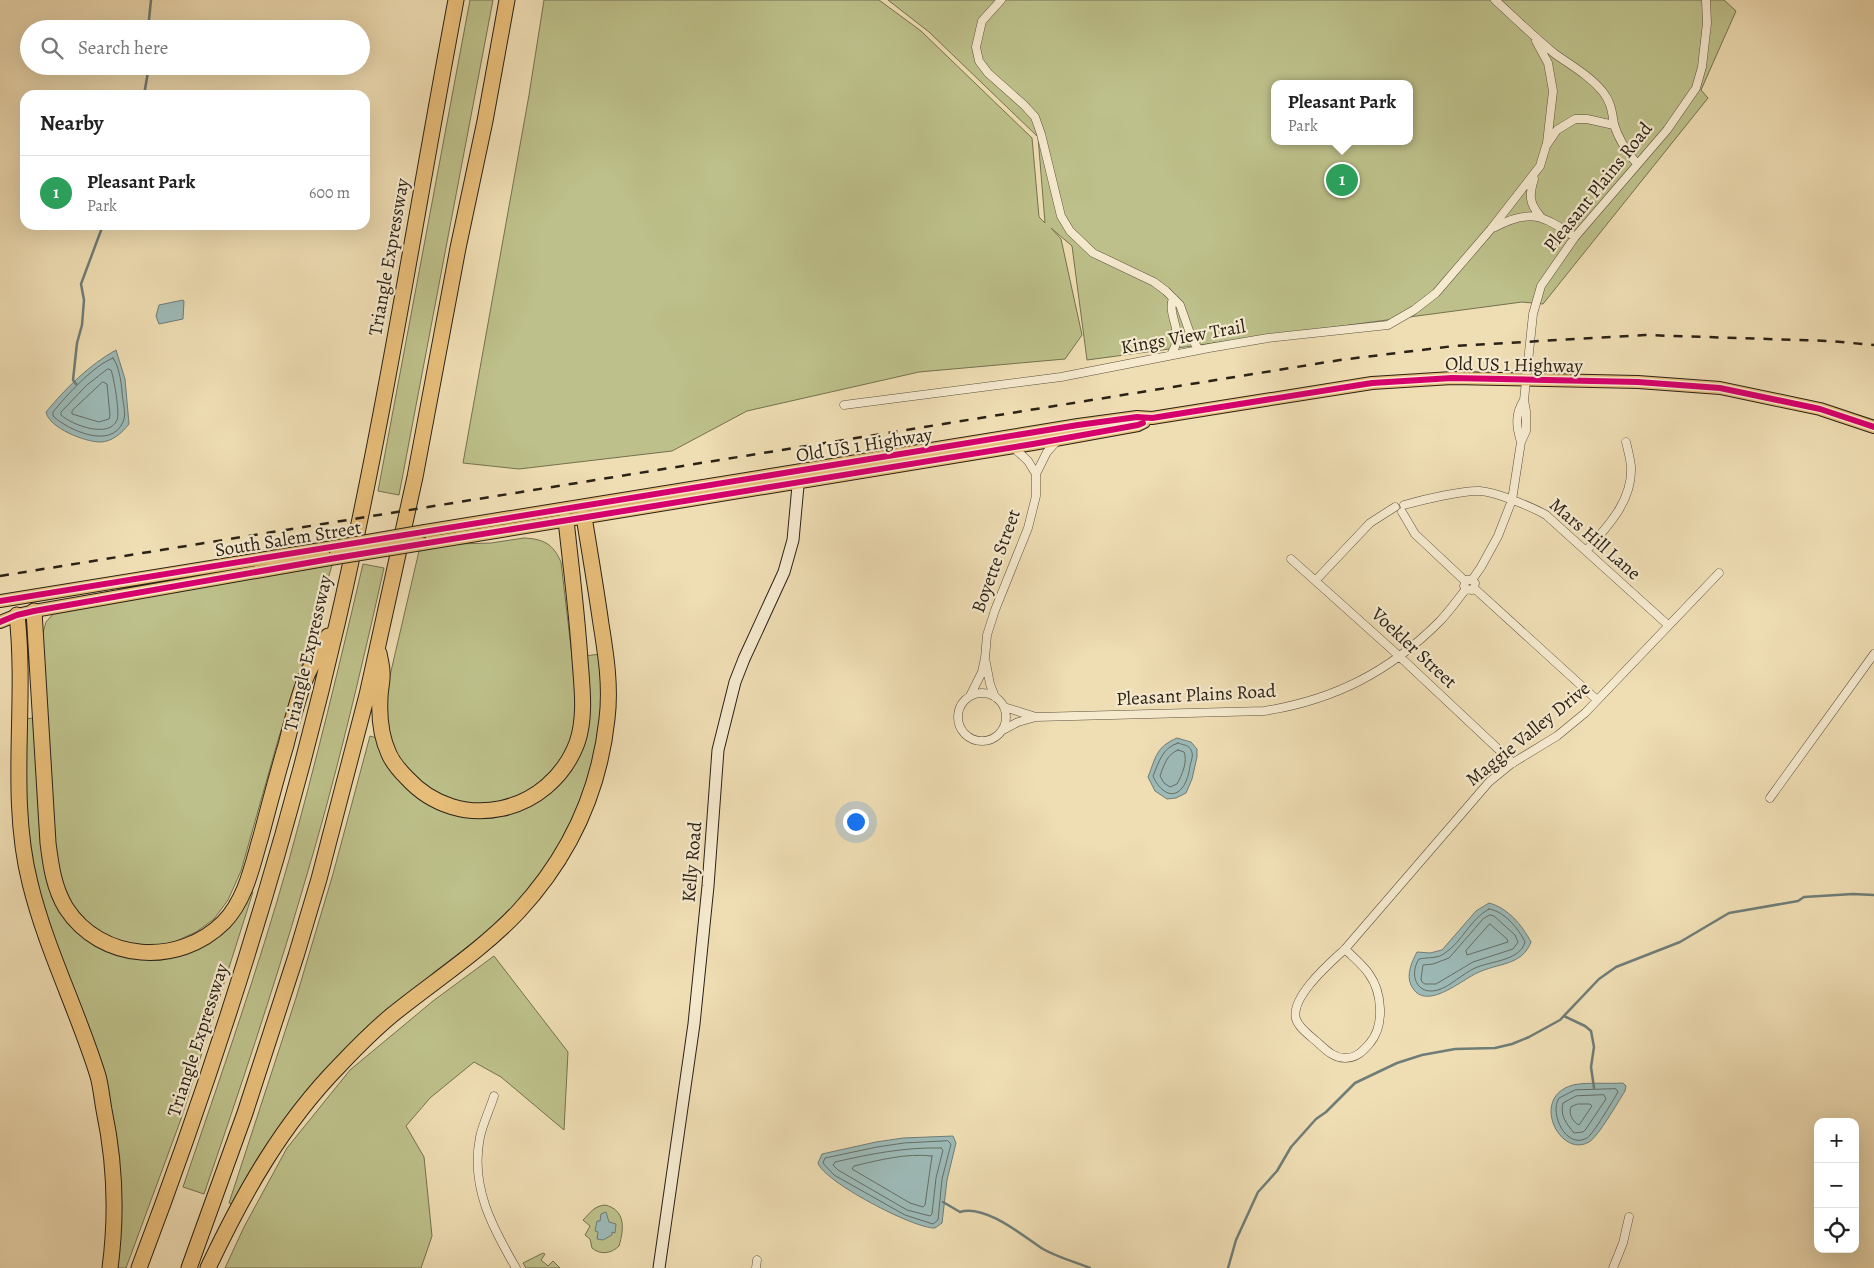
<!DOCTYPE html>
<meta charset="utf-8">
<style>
body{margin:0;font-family:Alegreya,serif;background:#f6f6f6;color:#222}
.controls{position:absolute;right:15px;bottom:15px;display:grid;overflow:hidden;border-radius:10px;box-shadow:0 5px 20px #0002}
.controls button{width:45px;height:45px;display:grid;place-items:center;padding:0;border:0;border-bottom:1px solid #e0e0e0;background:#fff;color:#222;font:25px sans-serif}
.you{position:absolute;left:855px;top:821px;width:18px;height:18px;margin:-12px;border:4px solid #fff;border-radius:50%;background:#1a73e8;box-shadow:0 0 0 8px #1a73e833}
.badge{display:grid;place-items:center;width:32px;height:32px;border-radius:50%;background:#db2777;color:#fff;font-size:16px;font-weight:700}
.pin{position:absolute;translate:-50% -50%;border:2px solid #fff;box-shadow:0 1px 5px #0006}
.popup{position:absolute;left:1271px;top:80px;width:142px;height:65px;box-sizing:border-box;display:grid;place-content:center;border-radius:10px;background:#fff;filter:drop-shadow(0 1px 4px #0005);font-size:16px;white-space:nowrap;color:#767676}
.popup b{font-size:19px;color:#222}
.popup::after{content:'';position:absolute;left:50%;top:100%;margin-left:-10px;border:10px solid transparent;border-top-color:#fff}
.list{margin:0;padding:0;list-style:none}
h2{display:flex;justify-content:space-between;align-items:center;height:65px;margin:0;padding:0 20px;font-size:21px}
h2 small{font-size:16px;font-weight:400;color:#767676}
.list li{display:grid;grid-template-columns:32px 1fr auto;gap:15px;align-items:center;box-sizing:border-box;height:75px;padding:0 20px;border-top:1px solid #e0e0e0}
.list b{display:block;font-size:19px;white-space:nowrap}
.list p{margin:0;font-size:16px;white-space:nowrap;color:#767676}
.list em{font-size:16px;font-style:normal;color:#767676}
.icon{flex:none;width:28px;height:28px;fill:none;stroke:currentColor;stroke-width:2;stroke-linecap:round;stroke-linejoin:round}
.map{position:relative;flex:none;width:1874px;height:1268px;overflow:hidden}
.search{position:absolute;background:#fff;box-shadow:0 5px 20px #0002;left:20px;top:20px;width:350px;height:55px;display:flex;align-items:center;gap:12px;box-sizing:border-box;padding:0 18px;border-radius:28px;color:#767676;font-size:19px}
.panel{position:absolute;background:#fff;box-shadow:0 5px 20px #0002;left:20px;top:90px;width:350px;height:140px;border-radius:15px}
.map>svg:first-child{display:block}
</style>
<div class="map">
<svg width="1874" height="1268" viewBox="0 0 1874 1268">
<rect width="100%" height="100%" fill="#efddb3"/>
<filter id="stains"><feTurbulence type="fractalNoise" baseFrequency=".004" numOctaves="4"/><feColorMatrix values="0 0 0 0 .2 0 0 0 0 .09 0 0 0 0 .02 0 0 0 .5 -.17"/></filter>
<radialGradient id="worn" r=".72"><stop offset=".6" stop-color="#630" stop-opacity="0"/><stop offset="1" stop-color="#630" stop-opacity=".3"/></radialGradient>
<!-- green -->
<path fill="#bdc08a" stroke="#747150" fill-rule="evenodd" d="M470,0h23l-94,495 -21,-4z
M544,0h335l42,31 111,107 7,79 6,6 -7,-86 -109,-105 -41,-32h836l12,11 -35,79 7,8 -165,206 -21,-2 -435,58 -15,-114 -21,-18 10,11 21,96 -17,24 -146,13 -172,39 -75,40 -153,18 -56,-6 66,-368zM1274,84h136v57h-136z
M524,538c20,1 29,6 37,24l16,137 -5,40 -21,37 -36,25 -42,6 -36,-11 -34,-28 -15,-32 -3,-39 34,-146 38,-7 34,-1z
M363,564l21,4c-24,107 -49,214 -81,320 -30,103 -64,204 -99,306l-21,-7c37,-109 75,-217 106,-327 27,-98 51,-197 74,-296z
M332,565l-17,60 -37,115 -37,131 -13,29 -14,19 -18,13 -22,10 -25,6 -22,-2 -43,-23 -16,-20 -10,-23 -16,-244 4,-14 8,-9z
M601,654l2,23 -3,62 -16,61 -33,63 -46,54 -141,117 -132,170 -3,-1 67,-205 37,-124 37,-138 7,2 35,53 85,25 76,-52 11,-108z
M33,718l10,130 45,90 83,19 79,-66 3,1 -72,227 -55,149h-11v-125l-79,-254 -11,-62v-108z
M494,956l74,96 -4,78 -63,-53 -27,-15 -44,36 -24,28 18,31 8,79 -11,32h-196l19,-41 43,-79 63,-78 83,-69z
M605,1205c21,5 19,24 14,41 -8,8 -19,9 -27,2l-2,-9 -5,-4 5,-9 -7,-6c7,-7 11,-14 22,-15z
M543,1253l2,1 -4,6 7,6 5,-5 7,7h-34l-3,-5z"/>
<!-- water -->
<path fill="#9dbab7" stroke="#6f7d77" d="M183,300l1,1 -1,18 -24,5 -3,-8 3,-11z
M116,350l9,29 4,45c-7,9 -17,18 -29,18 -15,0 -51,-14 -54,-30 20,-24 43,-47 70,-62z
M1177,738l14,4 6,7v8l-5,22 -6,14 -10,5 -9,1 -12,-8 -7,-14c8,-20 8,-30 29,-39z
M1489,903c19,5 33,22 42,39 -9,24 -34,21 -54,31 -17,8 -53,40 -66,12 -5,-10 1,-24 6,-33l13,1 12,-3 34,-39z
M1623,1083l3,3 -1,5c-7,11 -27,46 -36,51 -29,17 -60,-45 -16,-57 12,-3 37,-1 50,-2z
M953,1136l3,7 -9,37 -5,43 -7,5c-21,1 -112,-47 -117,-65l4,-9 54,-12 27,-4z
M606,1212l3,10 7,2 -1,9 -3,-1v3l-9,5 -6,-1 1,-7 -3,-1 2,-10h3l1,-7z"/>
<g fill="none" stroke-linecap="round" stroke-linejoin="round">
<!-- shore -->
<path stroke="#646e67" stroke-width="1" d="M113,358c6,8 8,23 9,33 0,8 5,23 1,31 -12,28 -55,8 -70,-6v-4c14,-17 40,-46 60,-54z
M108,369l3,1c3,8 9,43 6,50 -8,19 -45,5 -56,-5v-3l26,-27z
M103,382l4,2 3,32 -1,3 -10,3 -27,-8v-3z
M1178,743c5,2 11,2 13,7 3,5 0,11 -1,16 -1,7 -3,16 -8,22 -11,14 -25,-1 -29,-12 6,-14 9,-28 25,-33z
M1178,750l6,2c4,9 -2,23 -7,32l-7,3 -6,-4 -4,-7c4,-11 7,-22 18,-26z
M1489,909c15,2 30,20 36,33 -5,19 -35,19 -50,26 -13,6 -24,18 -37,22 -22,6 -29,-16 -19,-31 9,-2 19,0 26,-6 18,-12 25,-34 44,-44z
M1490,915l4,1 21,19 3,7 -5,7 -40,13 -37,22h-11l-3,-2 -1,-3 2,-14 10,-1 16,-6 34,-39z
M1490,924l17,15 1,3 -41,13 -1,-4z
M1616,1089l2,3c-6,10 -24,41 -31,46 -21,12 -38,-25 -28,-40l16,-8z
M1604,1095l2,4 -20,30 -3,3 -9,1c-8,-10 -14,-17 -11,-30l13,-7z
M1578,1104h12l2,2 -13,19c-6,-3 -11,-11 -8,-18z
M948,1141l3,3 -9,35 -4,41 -5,4 -28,-9 -71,-40 -11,-12 2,-5 52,-11 27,-4z
M941,1148l2,2 -7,28 -4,36 -2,2 -23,-6 -69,-40 -5,-5 2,-3c35,-8 70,-15 106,-14z
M932,1156l-7,49 -2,2 -13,-4 -58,-34 2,-3c25,-6 52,-13 78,-10z"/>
<!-- stream -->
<path stroke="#6f7d77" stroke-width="2.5" d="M148,29l3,-29
M144,95l5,-29
M76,384l-3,-4 4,-37 5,-18 2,-25 -3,-16 22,-59
M1564,1016l21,10 6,5 3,16 -3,20 3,21
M943,1202l17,10c25,-8 63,24 83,37 14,8 32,13 47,19
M1228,1268l8,-28 22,-48 19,-21 14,-24 25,-28 10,-7 29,-29 42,-20 25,-8 33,-6 40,-1 17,-4 17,-7 31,-17 39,-41 17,-12 64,-25 49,-29 69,-12 6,-4 49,-3 21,1"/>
<defs>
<path id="street" d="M1001,0l-19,21 -6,26 3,14 9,12 36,32 11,12 6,17 20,82 9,15 23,22 61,29 12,9 14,14 12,34 7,11
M1495,0c20,18 39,37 60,54 17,12 35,22 48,38 8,10 9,20 11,32 4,15 14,29 23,40
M1536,41l12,22 5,28 -6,52
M1534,179c-5,16 -5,24 6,37
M1495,227c37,-19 48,-11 80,10
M1171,355c2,-5 6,-10 6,-16 1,-14 -9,-27 -4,-41
M844,405l217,-28 148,-29 59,-10 120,-13 26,-15 22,-17 55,-64 49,-63 6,-20 11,-16 18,-11h12l27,6
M1521,442c-5,-16 -6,-28 3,-42
M1013,447l15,14 8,13
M1404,505c18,-5 59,-15 76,-14 16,1 52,16 66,24l122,110
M1402,512l13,22 50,47
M1586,551c21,-24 47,-50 45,-85 -1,-8 -3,-16 -5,-24
M1291,559l107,96 115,108
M1316,580l54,-57 25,-16
M1472,580l3,3 -1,5 -2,2 -6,-1 -2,-3 2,-6h6l9,-13 17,-31 14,-36 9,-58 5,-11v-20l-2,-11 9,-86 8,-28 34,-49 92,-107 29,-42 6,-21 5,-44 -1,-23
M1474,588l123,112
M986,663l4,21 5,13
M958 717a24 24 0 1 1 48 0a24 24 0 1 1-48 0Z
M970,696l12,-24 3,-14 2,-23 8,-25 33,-82 8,-32v-22l11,-22 10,-11
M1004,707l32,10
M1003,730l15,-8 18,-5 228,-6c70,-11 125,-39 175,-89 10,-10 18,-22 27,-33
M1770,798l104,-144
M1345,949c8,8 18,16 24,25 13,18 16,51 1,69 -7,8 -13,15 -25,15 -12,0 -20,-9 -29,-17 -7,-6 -17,-13 -20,-22 -6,-22 34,-56 49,-70l144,-167 22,-18 46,-28 28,-23 134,-140
M494,1096c-4,13 -11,27 -14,41 -10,49 12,90 36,131
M756,1268l1,-8
M1613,1268l10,-25 6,-26"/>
<path id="secondary" d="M659,1268l35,-244 14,-138 10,-136 17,-68 9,-23 40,-87 9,-32 6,-65"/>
<path id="primary" d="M425,531l653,-106 59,-8 15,1 220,-35 80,-5 186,4 82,6 100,21 54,18
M422,544l611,-100 105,-19 6,-3
M0,601l333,-54
M0,622l17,-7 17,-4 296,-52"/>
<path id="highway" d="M34,611l14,232c3,24 6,45 18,65 35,54 113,59 158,14 22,-23 28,-56 37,-86 8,-30 16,-61 25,-91 6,-24 12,-50 22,-72 6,-13 14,-25 20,-37
M17,615c10,89 -9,181 13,268 16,66 48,128 68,193 3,11 4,23 6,34 11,52 13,105 6,158
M379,653c1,6 3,13 3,19 1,8 -2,17 -2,26 -1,18 1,39 9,56 4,9 11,17 18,24 52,57 143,36 170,-35 9,-26 5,-56 3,-83 -3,-47 -9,-93 -14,-140
M139,1268c80,-211 148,-427 199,-648 47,-205 79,-413 118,-620
M189,1268l56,-155 51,-157 23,-77 48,-184 48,-218 43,-229 27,-127 22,-121
M208,1268c35,-74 74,-144 132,-203 17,-18 34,-35 52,-50 42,-34 89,-64 126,-103 51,-55 81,-118 89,-193 4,-32 -1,-64 -6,-95 -5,-35 -11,-71 -17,-107"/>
</defs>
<!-- street casing -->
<use href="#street" stroke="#5c513e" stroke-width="9"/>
<!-- secondary casing -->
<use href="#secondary" stroke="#2b2217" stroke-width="13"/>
<!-- primary casing -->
<use href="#primary" stroke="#2b2217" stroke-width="14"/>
<!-- highway casing -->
<use href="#highway" stroke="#2b2217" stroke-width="17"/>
<!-- street -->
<use href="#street" stroke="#f5e9ce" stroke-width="8"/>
<!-- secondary -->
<use href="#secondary" stroke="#f5e9ce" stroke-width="11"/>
<!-- primary -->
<use href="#primary" stroke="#e8be7a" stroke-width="12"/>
<!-- highway -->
<use href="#highway" stroke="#e8be7a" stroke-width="15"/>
<!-- rail -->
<path stroke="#2b2217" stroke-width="2.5" stroke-dasharray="9 9" stroke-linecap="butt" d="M0,576l1340,-216 114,-14 191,-11 185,6 44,4"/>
<defs>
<path id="primary-bridge" d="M333,547l92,-16
M330,559l92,-15"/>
</defs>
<!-- primary-bridge casing -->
<use href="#primary-bridge" stroke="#2b2217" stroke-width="14" stroke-linecap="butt"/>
<!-- primary-bridge -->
<use href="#primary-bridge" stroke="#e8be7a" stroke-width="12"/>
<defs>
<path id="cycleway" d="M0,601l1078,-176 59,-8 15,1 220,-35 80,-5 186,4 82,6 100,21 54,18
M0,622l17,-7 17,-4 296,-52 703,-115 105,-19 5,-2"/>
</defs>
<!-- cycleway casing -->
<use href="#cycleway" stroke="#f5e9ce" stroke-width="9"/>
<!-- cycleway -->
<use href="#cycleway" stroke="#d6006c" stroke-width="6"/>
</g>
<g text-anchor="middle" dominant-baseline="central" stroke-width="4.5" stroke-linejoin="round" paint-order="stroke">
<!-- street labels -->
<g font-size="19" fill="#2b2217" stroke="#f5e9ce">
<text transform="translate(1598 187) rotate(-51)">Pleasant Plains Road</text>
<text transform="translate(389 257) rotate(-80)">Triangle Expressway</text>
<text transform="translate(1183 337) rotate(-10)">Kings View Trail</text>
<text transform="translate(1514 365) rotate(1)">Old US 1 Highway</text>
<text transform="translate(864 445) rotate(-9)">Old US 1 Highway</text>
<text transform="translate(288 539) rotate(-9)">South Salem Street</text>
<text transform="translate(1595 539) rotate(41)">Mars Hill Lane</text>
<text transform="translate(996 561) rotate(-70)">Boyette Street</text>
<text transform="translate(1414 648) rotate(43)">Voekler Street</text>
<text transform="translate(308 653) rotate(-77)">Triangle Expressway</text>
<text transform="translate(1196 695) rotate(-3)">Pleasant Plains Road</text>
<text transform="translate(1528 734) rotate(-39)">Maggie Valley Drive</text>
<text transform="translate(692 862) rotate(-85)">Kelly Road</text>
<text transform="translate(198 1040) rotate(-72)">Triangle Expressway</text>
</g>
</g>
<rect width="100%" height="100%" filter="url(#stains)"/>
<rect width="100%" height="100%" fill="url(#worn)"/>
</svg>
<div class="controls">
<button>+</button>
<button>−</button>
<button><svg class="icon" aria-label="locate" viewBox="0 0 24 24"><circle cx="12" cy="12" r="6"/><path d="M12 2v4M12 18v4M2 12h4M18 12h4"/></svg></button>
</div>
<div class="you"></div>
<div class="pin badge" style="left:1342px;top:180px;background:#2e9e5b">1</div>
<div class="popup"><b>Pleasant Park</b>Park</div>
<div class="search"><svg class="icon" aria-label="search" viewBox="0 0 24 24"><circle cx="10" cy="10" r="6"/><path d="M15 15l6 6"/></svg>Search here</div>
<section class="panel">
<h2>Nearby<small></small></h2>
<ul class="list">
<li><span class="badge" style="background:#2e9e5b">1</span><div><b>Pleasant Park</b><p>Park</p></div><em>600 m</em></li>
</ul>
</section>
</div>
